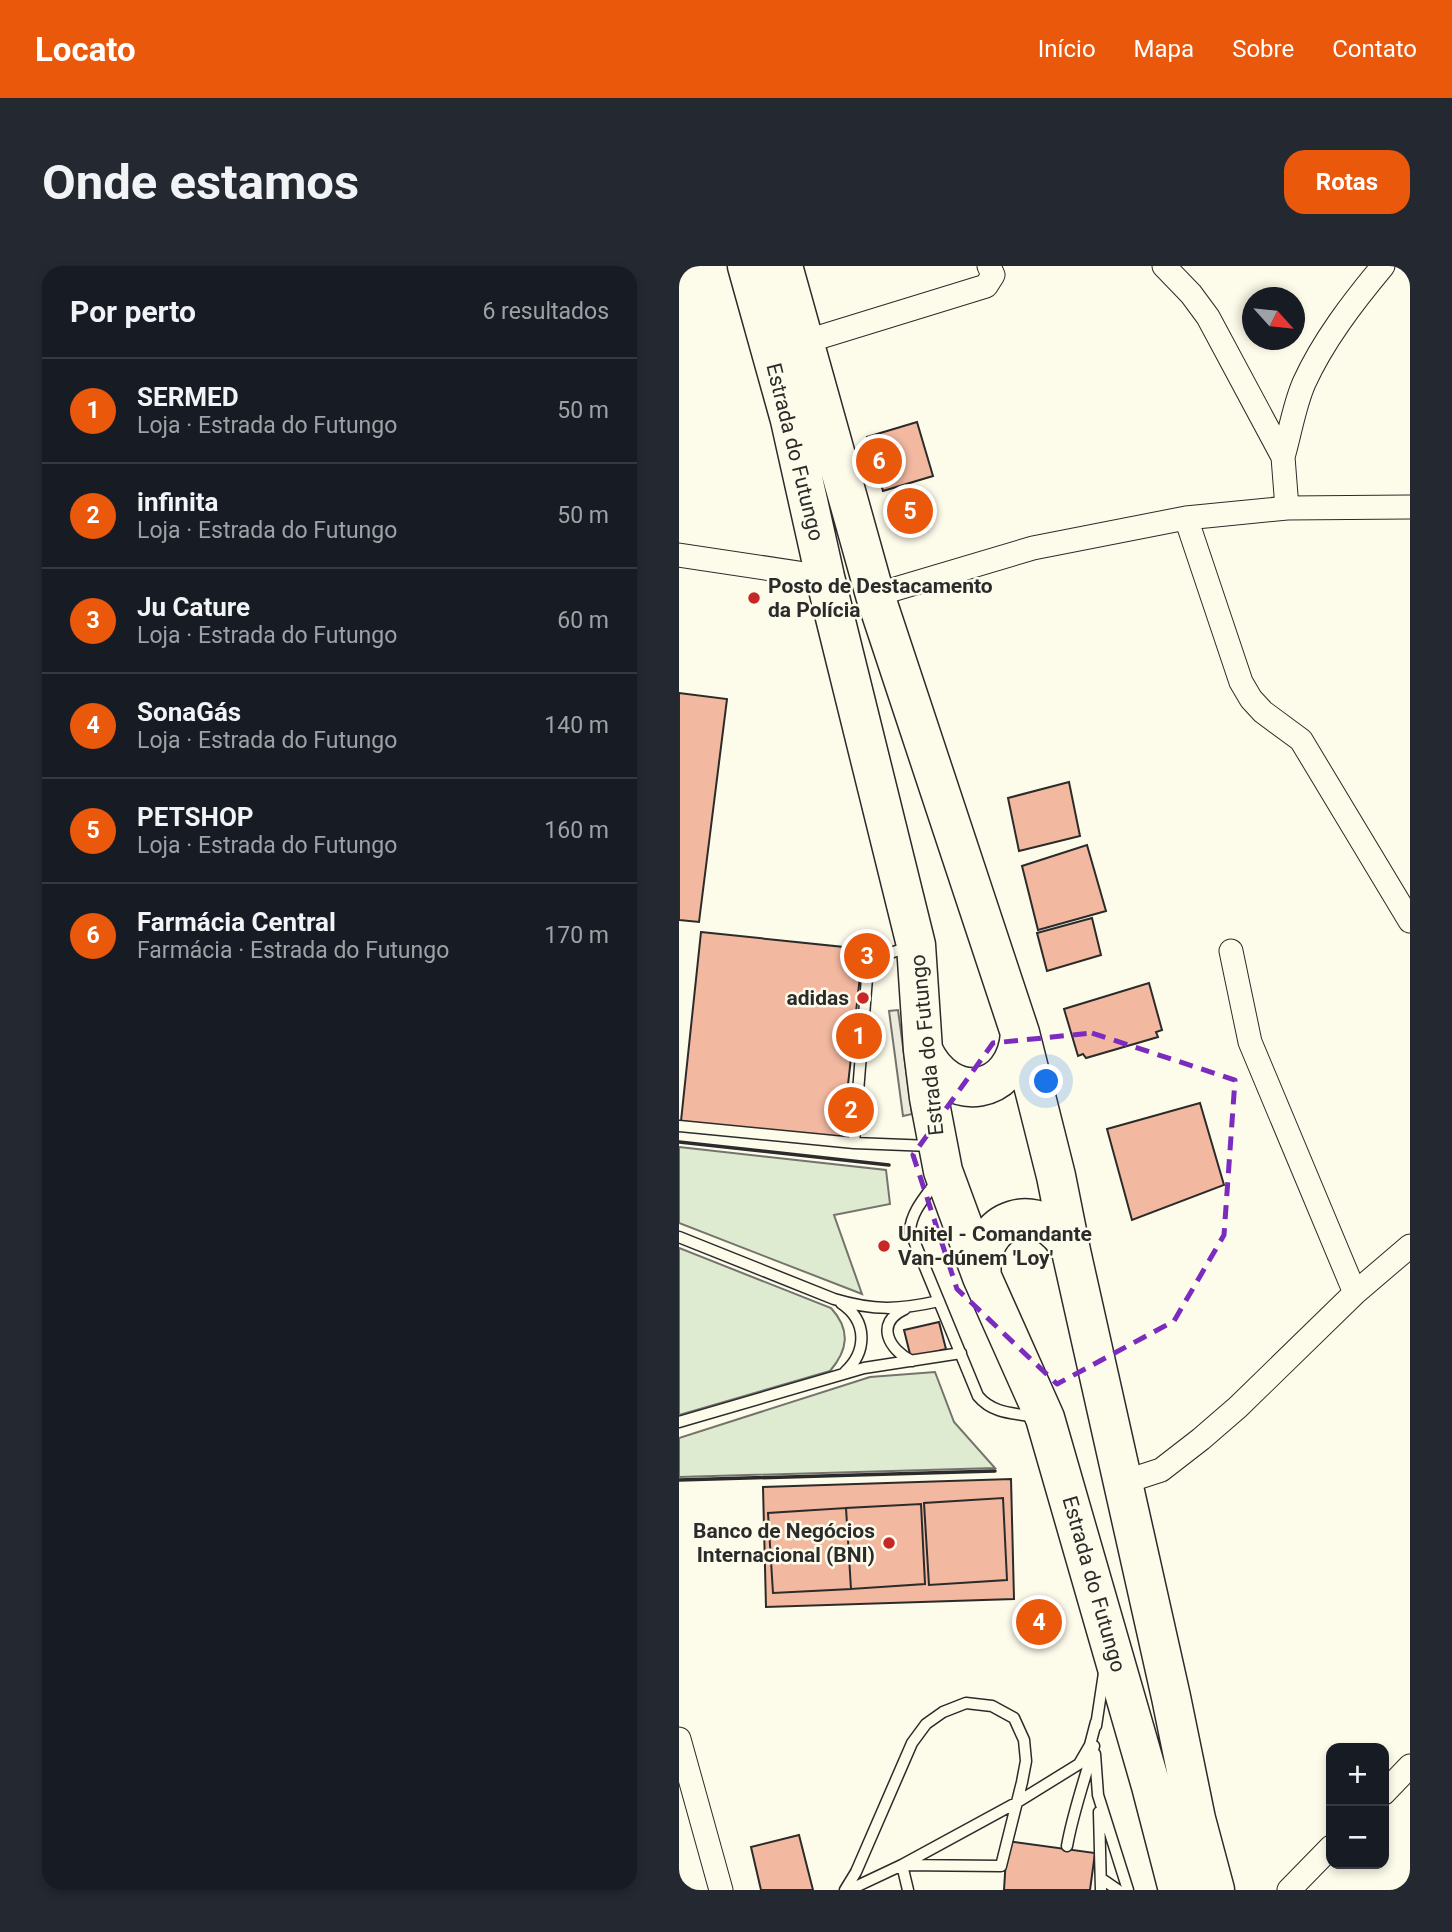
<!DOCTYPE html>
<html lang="pt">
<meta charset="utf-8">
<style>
body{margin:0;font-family:Roboto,sans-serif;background:#242831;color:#f1f3f6}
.controls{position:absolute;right:21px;bottom:21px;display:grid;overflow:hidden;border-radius:14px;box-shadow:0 4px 10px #0003}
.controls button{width:63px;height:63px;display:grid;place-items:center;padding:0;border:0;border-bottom:2px solid #363941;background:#171b24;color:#f1f3f6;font:35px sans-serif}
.compass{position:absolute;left:563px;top:21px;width:63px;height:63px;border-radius:50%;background:#171b24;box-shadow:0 4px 10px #0003;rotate:117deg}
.you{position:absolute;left:368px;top:816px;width:24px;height:24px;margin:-18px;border:5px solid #fff;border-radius:50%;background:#1a73e8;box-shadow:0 0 0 10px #1a73e833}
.badge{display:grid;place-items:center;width:46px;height:46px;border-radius:50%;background:#ea580c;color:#fff;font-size:23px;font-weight:700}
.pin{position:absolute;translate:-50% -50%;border:4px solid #fff;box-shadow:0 2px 7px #0006}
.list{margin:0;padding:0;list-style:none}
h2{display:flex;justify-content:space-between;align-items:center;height:91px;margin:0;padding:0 28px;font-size:30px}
h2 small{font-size:23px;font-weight:400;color:#9ea1a6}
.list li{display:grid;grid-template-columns:46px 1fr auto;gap:21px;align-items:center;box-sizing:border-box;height:105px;padding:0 28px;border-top:2px solid #363941}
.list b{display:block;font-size:26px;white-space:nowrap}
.list p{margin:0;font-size:23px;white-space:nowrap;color:#9ea1a6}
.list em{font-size:23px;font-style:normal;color:#9ea1a6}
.map{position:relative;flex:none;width:731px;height:1624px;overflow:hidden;border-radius:21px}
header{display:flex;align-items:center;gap:42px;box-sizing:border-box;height:98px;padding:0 35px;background:#ea580c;color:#fff}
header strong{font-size:33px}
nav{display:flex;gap:38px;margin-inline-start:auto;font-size:24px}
.intro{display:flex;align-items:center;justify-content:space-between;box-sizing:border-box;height:168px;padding:0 42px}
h1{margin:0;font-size:49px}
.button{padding:18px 32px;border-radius:21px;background:#ea580c;color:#fff;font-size:24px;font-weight:700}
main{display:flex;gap:42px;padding:0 42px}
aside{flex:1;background:#171b24;border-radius:21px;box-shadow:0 4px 10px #0003}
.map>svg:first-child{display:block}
</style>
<header>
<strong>Locato</strong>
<nav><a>Início</a><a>Mapa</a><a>Sobre</a><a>Contato</a></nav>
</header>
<div class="intro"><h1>Onde estamos</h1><a class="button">Rotas</a></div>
<main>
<aside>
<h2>Por perto<small>6 resultados</small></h2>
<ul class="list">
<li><span class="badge">1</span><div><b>SERMED</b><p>Loja · Estrada do Futungo</p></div><em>50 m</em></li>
<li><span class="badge">2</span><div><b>infinita</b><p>Loja · Estrada do Futungo</p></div><em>50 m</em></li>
<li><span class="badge">3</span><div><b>Ju Cature</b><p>Loja · Estrada do Futungo</p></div><em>60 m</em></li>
<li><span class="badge">4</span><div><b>SonaGás</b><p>Loja · Estrada do Futungo</p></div><em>140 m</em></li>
<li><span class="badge">5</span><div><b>PETSHOP</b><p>Loja · Estrada do Futungo</p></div><em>160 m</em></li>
<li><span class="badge">6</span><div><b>Farmácia Central</b><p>Farmácia · Estrada do Futungo</p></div><em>170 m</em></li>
</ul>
</aside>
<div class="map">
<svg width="731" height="1624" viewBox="0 0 731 1624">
<rect width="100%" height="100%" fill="#fdfbea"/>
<!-- green -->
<path fill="#deebd1" stroke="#74746e" stroke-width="2" d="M0,881l207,23 4,34 -56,11 28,79 -183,-71z
M0,982l152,60c20,22 17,42 -1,63l-151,44z
M256,1106l19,50 41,46 -316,9v-39l191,-61z"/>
<!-- parking -->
<path fill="#eceadb" stroke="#74746e" stroke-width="2" d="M219,744l14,104 -9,2 -14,-105z"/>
<!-- building -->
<path fill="#f2b8a0" stroke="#2b2b2b" stroke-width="2" d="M238,156l16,54 -50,15 -16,-54z
M0,427l48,6 -28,223 -20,-2z
M390,516l11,54 -61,15 -11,-53z
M408,579l19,66 -68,19 -16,-64z
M413,652l9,37 -54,16 -10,-38z
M22,666l162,17 -21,190 -161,-18z
M470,717l13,47 -6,2 2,5 -72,21 -3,-4 -5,2 -14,-47z
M521,837l24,82 -92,35 -25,-91z
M260,1056l7,27 -35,9 -7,-28z
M332,1213l3,120 -248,8 -3,-120z
M324,1232l4,82 -78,5 -5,-82z
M242,1238l4,80 -74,5 -5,-81z
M167,1242l5,81 -78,4 -5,-80z
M120,1569l14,55h-52l-10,-43z
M328,1575l88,12 -5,37h-86z"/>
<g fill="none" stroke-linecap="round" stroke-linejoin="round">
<defs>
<path id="service" d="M0,860l175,17 77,3
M175,877l14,-178 5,-7 37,-11
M259,913c-11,16 -27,32 -28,52l68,165c15,18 36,17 58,21
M0,971l155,62c40,12 65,11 105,2
M162,1037c27,18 26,49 4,69
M226,1043c-31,14 -16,41 7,52
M0,1156l185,-54 97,-15
M417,1460l8,-53
M416,1488l3,41 30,95
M420,1546l2,78
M388,1580c6,-34 18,-67 27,-100
M423,1613l16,11
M166,1624l11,-18 56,-129 14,-19 17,-12 23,-9 26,3 22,12 10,22 2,21 -4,21 -21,84 -99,-1 6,25
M170,1624l53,-25 114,-62 63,-39 11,-19 6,-23"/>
<path id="minor" d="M485,0l27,28 17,23 75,140 4,51
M125,76l182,-56 7,-11 -4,-9
M604,191c7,-24 11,-51 21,-74 19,-42 49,-81 79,-117
M507,252l55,164 10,17 12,13 38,28 109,181
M0,289l146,22
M196,329l158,-47 153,-30 101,-10 123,-1
M552,685l19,91 105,251
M445,1216l37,-12 40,-31 37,-32 117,-114 55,-47
M0,1473l42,151
M705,1527l26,-27
M610,1624l42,-43"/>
<path id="trunk" d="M68,0l43,154 35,157 91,368 7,105 6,48 14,73 39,106 63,141 106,368 27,104
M104,0l92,329 145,438 36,143 15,75 100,446 25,122 19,71
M244,784c26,57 93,46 97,-17
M303,1011c-7,-61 61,-82 89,-26"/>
</defs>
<!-- service casing -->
<use href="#service" stroke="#2b2b2b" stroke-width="13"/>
<!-- minor casing -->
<use href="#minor" stroke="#2b2b2b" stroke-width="25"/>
<!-- trunk casing -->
<use href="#trunk" stroke="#2b2b2b" stroke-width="41"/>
<!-- service -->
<use href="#service" stroke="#fdfbea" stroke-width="10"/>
<!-- minor -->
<use href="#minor" stroke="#fdfbea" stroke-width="23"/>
<!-- trunk -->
<use href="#trunk" stroke="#fdfbea" stroke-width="38"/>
<!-- wall -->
<path stroke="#2b2b2b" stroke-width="3.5" d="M0,876l210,23
M0,1214l316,-9"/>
</g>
<!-- marked area -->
<path fill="none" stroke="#7b2cbf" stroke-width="5" stroke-dasharray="14 9" stroke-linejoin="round" d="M413,767l143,47 -11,155 -50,86 -117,63 -100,-95 -44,-134 80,-112z"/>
<!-- markers -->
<g fill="#c62828" stroke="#fdfbea" stroke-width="2.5">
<circle cx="75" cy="332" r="7"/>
<circle cx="184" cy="732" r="7"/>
<circle cx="205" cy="980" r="7"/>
<circle cx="210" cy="1277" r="7"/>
</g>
<g text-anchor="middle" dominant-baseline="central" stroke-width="5" stroke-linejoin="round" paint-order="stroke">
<!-- street labels -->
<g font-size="21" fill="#2b2b2b" stroke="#fdfbea">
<text transform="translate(116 186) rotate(76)">Estrada do Futungo</text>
<text transform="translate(248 779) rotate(-96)">Estrada do Futungo</text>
<text transform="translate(415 1318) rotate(74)">Estrada do Futungo</text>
</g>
<!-- poi labels -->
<g font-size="21" font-weight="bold" fill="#2b2b2b" stroke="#fdfbea" text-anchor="start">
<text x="89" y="320">Posto de Destacamento<tspan x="89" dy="24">da Polícia</tspan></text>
<text x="170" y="732" text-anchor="end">adidas</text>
<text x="219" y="968">Unitel - Comandante<tspan x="219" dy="24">Van-dúnem 'Loy'</tspan></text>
<text x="196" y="1265" text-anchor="end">Banco de Negócios<tspan x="196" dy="24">Internacional (BNI)</tspan></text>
</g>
</g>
</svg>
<div class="controls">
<button>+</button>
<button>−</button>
</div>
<svg class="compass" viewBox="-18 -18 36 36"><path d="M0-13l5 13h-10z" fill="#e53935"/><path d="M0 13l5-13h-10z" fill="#9ea1a6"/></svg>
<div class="you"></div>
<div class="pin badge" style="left:180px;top:770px">1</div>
<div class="pin badge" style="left:172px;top:844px">2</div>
<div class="pin badge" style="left:188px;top:690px">3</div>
<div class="pin badge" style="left:360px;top:1356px">4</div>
<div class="pin badge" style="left:231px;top:245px">5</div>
<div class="pin badge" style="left:200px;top:195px">6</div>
</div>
</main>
